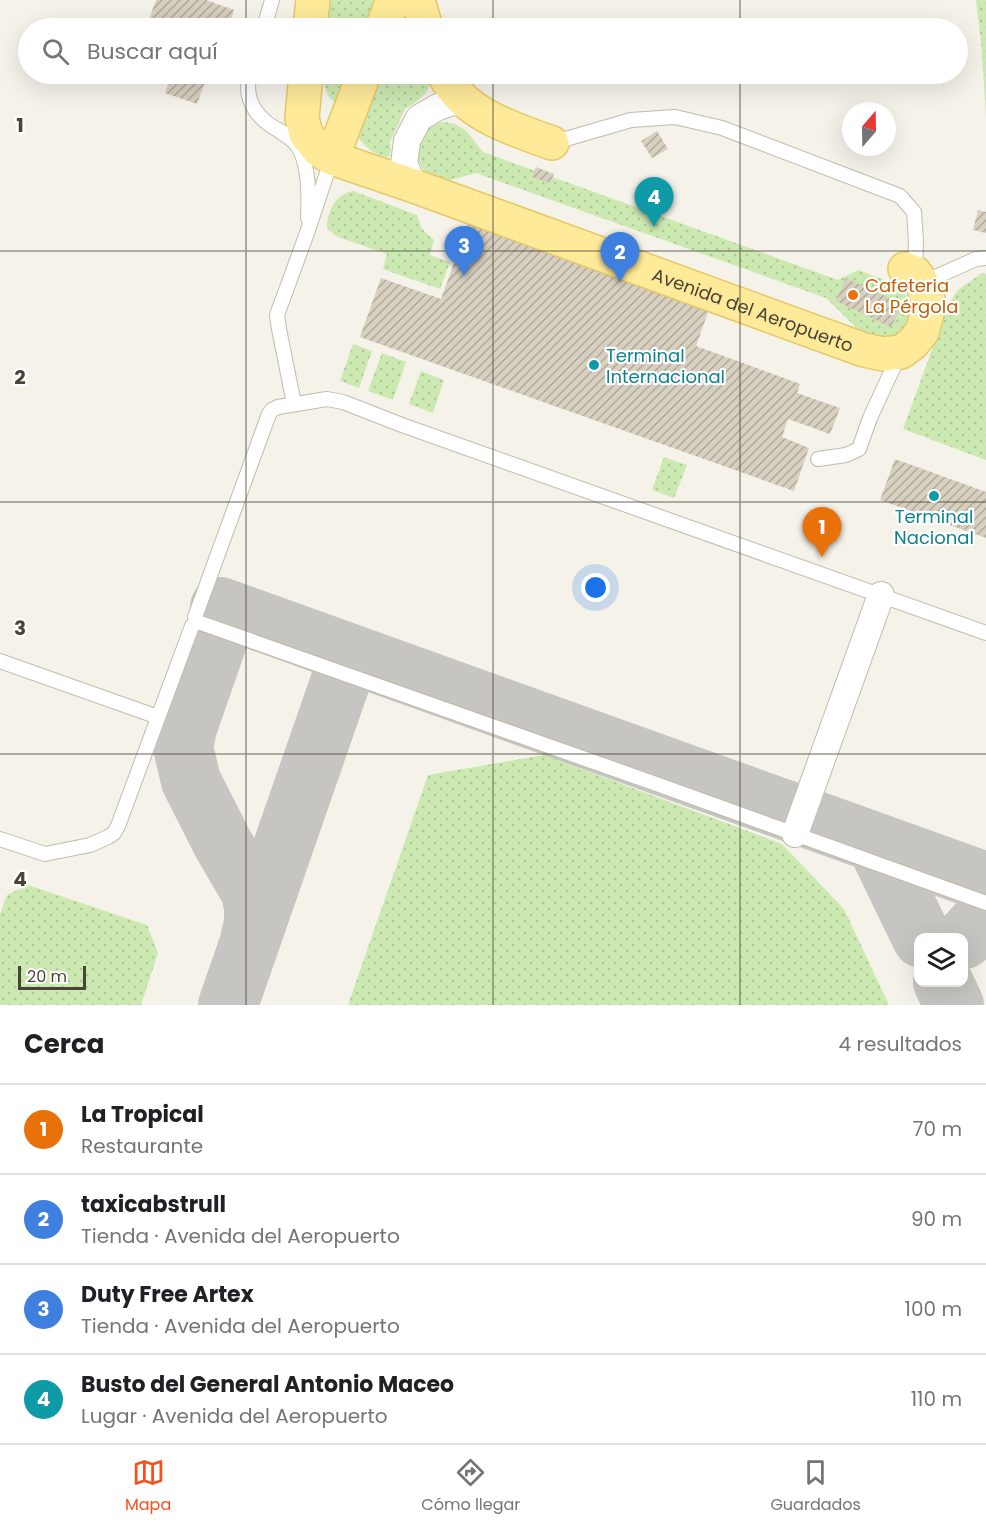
<!DOCTYPE html>
<html lang="es">
<meta charset="utf-8">
<style>
body{margin:0;font-family:Poppins,sans-serif;background:#f6f6f6;color:#202124}
.controls{position:absolute;right:18px;bottom:18px;display:grid;overflow:hidden;border-radius:12px;box-shadow:0 6px 24px #0002}
.controls button{width:54px;height:54px;display:grid;place-items:center;padding:0;border:0;border-bottom:2px solid #e0e0e0;background:#fff;color:#202124;font:30px sans-serif}
.compass{position:absolute;left:842px;top:102px;width:54px;height:54px;border-radius:50%;background:#fff;box-shadow:0 6px 24px #0002;rotate:20deg}
.scale{position:absolute;left:18px;bottom:15px;width:68px;box-sizing:border-box;padding-left:6px;border:3px solid #494438;border-top:0;font-size:16px;line-height:21px;white-space:nowrap;color:#494438;-webkit-text-stroke:4px #fff;paint-order:stroke}
.you{position:absolute;left:596px;top:588px;width:21px;height:21px;margin:-15px;border:4px solid #fff;border-radius:50%;background:#1a73e8;box-shadow:0 0 0 9px #1a73e833}
.badge{display:grid;place-items:center;width:39px;height:39px;border-radius:50%;background:#fb4e1b;color:#fff;font-size:20px;font-weight:700}
.pin{position:absolute;translate:-50% -50px;filter:drop-shadow(0 2px 3px #0008)}
.pin::after{content:'';position:absolute;top:32px;width:21px;height:18px;background:inherit;clip-path:polygon(0 0,100% 0,50% 100%)}
.list{margin:0;padding:0;list-style:none}
h2{display:flex;justify-content:space-between;align-items:center;height:78px;margin:0;padding:0 24px;font-size:26px}
h2 small{font-size:20px;font-weight:400;color:#757577}
.list li{display:grid;grid-template-columns:39px 1fr auto;gap:18px;align-items:center;box-sizing:border-box;height:90px;padding:0 24px;border-top:2px solid #e0e0e0}
.list b{display:block;font-size:22px;white-space:nowrap}
.list p{margin:0;font-size:20px;white-space:nowrap;color:#757577}
.list em{font-size:20px;font-style:normal;color:#757577}
.icon{flex:none;width:33px;height:33px;fill:none;stroke:currentColor;stroke-width:2;stroke-linecap:round;stroke-linejoin:round}
.map{position:relative;flex:none;width:986px;height:1005px;overflow:hidden}
.search{position:absolute;background:#fff;box-shadow:0 6px 24px #0002;left:18px;right:18px;top:18px;height:66px;display:flex;align-items:center;gap:15px;box-sizing:border-box;padding:0 21px;border-radius:33px;color:#757577;font-size:22px}
.sheet{height:438px;background:#fff}
nav{display:flex;justify-content:space-around;align-items:center;box-sizing:border-box;height:84px;border-top:2px solid #e0e0e0;background:#fff;font-size:16px;color:#757577}
nav a{display:grid;justify-items:center;gap:3px}
nav .on{color:#fb4e1b}
.map>svg:first-child{display:block}
</style>
<div class="map">
<svg width="986" height="1005" viewBox="0 0 986 1005">
<defs>
<pattern id="green-dots" width="8" height="8" patternUnits="userSpaceOnUse" patternTransform="scale(1.5)"><rect width="8" height="8" fill="#cce9b2"/><path d="M2 2h.1M6 6h.1" fill="none" stroke="#b1c99a" stroke-width="1.8" stroke-linecap="round"/></pattern>
<pattern id="building-hatch" width="6" height="6" patternUnits="userSpaceOnUse" patternTransform="scale(1.5)"><rect width="6" height="6" fill="#d7cfbf"/><path d="M-1 1l2-2M0 6l6-6M5 7l2-2" fill="none" stroke="#b0aa9c"/></pattern>
</defs>
<rect width="100%" height="100%" fill="#f5f2ea"/>
<!-- green -->
<path fill="url(#green-dots)" d="M329,0h49l-11,28h-41z
M976,0h10v115l-5,-74z
M322,74h28l-13,29c-11,-4 -13,-19 -15,-29z
M377,74h53l2,4 -2,7 -4,8 -10,9 -11,7 -15,33 1,8 -1,5 -2,2c-13,-1 -21,-9 -29,-18v-9z
M442,122c23,1 27,13 41,30l355,128 20,-10 40,15 7,7 4,10 1,11 -2,10 -13,17 -21,5 -48,-47 -350,-125 -29,8 -18,-6 -7,-7 -4,-8 -1,-10 7,-18 8,-6z
M353,191l64,24 4,12 4,5 9,8 -4,15 20,7 -10,27 -57,-20 4,-15 -49,-17 -11,-8c0,-17 8,-35 26,-38z
M982,273l4,1v186l-83,-31 46,-126 9,-13z
M353,344l19,7 -13,37 -19,-7z
M382,353l24,9 -13,38 -25,-9z
M421,371l23,9 -11,33 -24,-9z
M664,457l23,8 -13,33 -22,-8z
M544,755l238,89 62,65 45,96h-541l80,-230z
M28,885l119,40 11,28 -17,52h-141v-91l7,-19z"/>
<g fill="none" stroke-linecap="round" stroke-linejoin="round">
<!-- taxiway -->
<path stroke="#c6c5c1" stroke-width="60" d="M220,607l766,275
M228,610l-41,118 -4,19 8,34 32,63 28,48 3,16v15l-4,17
M876,843l46,95
M964,939l22,-24
M943,982l11,23
M228,1005l122,-351"/>
</g>
<!-- building -->
<path fill="url(#building-hatch)" d="M156,0h50l28,10 -5,16 5,2h-88z
M172,74h36l-11,30 -32,-11z
M657,131l11,18 -16,9 -11,-17z
M536,167l18,7 -4,9 -18,-6z
M978,210l8,2v21l-13,-3z
M471,216l241,85 -16,45 104,38 -3,9 43,15 -10,26 -42,-15 -6,18 27,11 -15,43 -434,-154 21,-59 60,21z
M846,278l56,26 -11,23 -55,-26z
M895,459l91,33v46l-106,-38z"/>
<g fill="none" stroke-linecap="round" stroke-linejoin="round">
<defs>
<path id="lane" d="M264,28l8,-28
M250,74c-8,28 10,48 34,59
M277,129c6,5 14,9 19,15 13,16 13,53 12,74
M552,143l79,-23 44,-3 47,11 178,68 14,16 2,29 -1,32
M922,283l54,-24 10,-1
M294,404l-15,-75 -2,-14 30,-82 25,-75
M818,459l28,-4 13,-6 11,-31 30,-65
M198,622l-3,-5 74,-203 3,-4 6,-3 49,-8 16,3 59,23 584,208
M0,661l158,56
M0,839l45,15 45,-9 18,-8 6,-4 4,-7 74,-200 6,-4 461,163 327,118"/>
<path id="street" d="M414,186l-10,-22 3,-23 12,-23 19,-11 24,-8
M795,834l86,-239"/>
<g id="primary">
<path d="M418,0l8,28"/>
<path d="M310,28l3,-28"/>
<path d="M382,28l11,-28"/>
<path id="s1" d="M306,74l-4,44 4,16 13,16 13,8 82,28 450,164 19,4 18,-2 11,-8 10,-12 5,-18 1,-15 -6,-16 -7,-10 -10,-4"/>
<path d="M444,74c19,40 69,55 108,69"/>
<path d="M332,158l32,-84"/>
</g>
</defs>
<!-- lane casing -->
<use href="#lane" stroke="#c1bbac" stroke-width="16"/>
<!-- street casing -->
<use href="#street" stroke="#c1bbac" stroke-width="28"/>
<!-- primary casing -->
<use href="#primary" stroke="#e5c968" stroke-width="36"/>
<!-- lane -->
<use href="#lane" stroke="#fff" stroke-width="14"/>
<!-- street -->
<use href="#street" stroke="#fff" stroke-width="26"/>
<!-- primary -->
<use href="#primary" stroke="#feea99" stroke-width="33"/>
</g>
<!-- grid -->
<path fill="none" stroke="#494438" stroke-width="1.5" stroke-opacity="0.55" d="M246,0v28M493,0v28M740,0v28M246,74v931M493,74v931M740,74v931M0,251h986M0,502h986M0,754h986"/>
<!-- markers -->
<circle fill="#e8710a" stroke="#fff" stroke-width="2" cx="853" cy="295" r="6"/>
<g fill="#0f9aa8" stroke="#fff" stroke-width="2">
<circle cx="594" cy="365" r="6"/>
<circle cx="934" cy="496" r="6"/>
</g>
<g text-anchor="middle" dominant-baseline="central" stroke-width="4.5" stroke-linejoin="round" paint-order="stroke">
<!-- food labels -->
<g font-size="18" fill="#c56008" stroke="#fff" text-anchor="start">
<text x="865" y="285">Cafeteria<tspan x="865" dy="21">La Pérgola</tspan></text>
</g>
<!-- street labels -->
<g font-size="18" fill="#494438" stroke="#fff">
<text stroke="none"><textPath href="#s1" startOffset="544">Avenida del Aeropuerto</textPath></text>
</g>
<!-- culture labels -->
<g font-size="18" fill="#0d838f" stroke="#fff" text-anchor="start">
<text x="606" y="355">Terminal<tspan x="606" dy="21">Internacional</tspan></text>
<text x="934" y="516" text-anchor="middle">Terminal<tspan x="934" dy="21">Nacional</tspan></text>
</g>
</g>
<g font-size="20" text-anchor="middle" font-weight="bold" fill="#494438" stroke="#fff" stroke-width="4.5" stroke-linejoin="round" paint-order="stroke">
<text x="20" y="132">1</text>
<text x="20" y="384">2</text>
<text x="20" y="635">3</text>
<text x="20" y="886">4</text>
</g>
</svg>
<div class="controls">
<button><svg class="icon" aria-label="layers" viewBox="0 0 24 24"><path d="M12 4l9 5-9 5-9-5zM3 14l9 5 9-5"/></svg></button>
</div>
<svg class="compass" viewBox="-18 -18 36 36"><path d="M0-13l5 13h-10z" fill="#e53935"/><path d="M0 13l5-13h-10z" fill="#757577"/></svg>
<div class="scale">20 m</div>
<div class="you"></div>
<div class="pin badge" style="left:822px;top:557px;background:#e8710a">1</div>
<div class="pin badge" style="left:620px;top:282px;background:#3f7fe0">2</div>
<div class="pin badge" style="left:464px;top:276px;background:#3f7fe0">3</div>
<div class="pin badge" style="left:654px;top:227px;background:#0f9aa8">4</div>
<div class="search"><svg class="icon" aria-label="search" viewBox="0 0 24 24"><circle cx="10" cy="10" r="6"/><path d="M15 15l6 6"/></svg>Buscar aquí</div>
</div>
<section class="sheet">
<h2>Cerca<small>4 resultados</small></h2>
<ul class="list">
<li><span class="badge" style="background:#e8710a">1</span><div><b>La Tropical</b><p>Restaurante</p></div><em>70 m</em></li>
<li><span class="badge" style="background:#3f7fe0">2</span><div><b>taxicabstrull</b><p>Tienda · Avenida del Aeropuerto</p></div><em>90 m</em></li>
<li><span class="badge" style="background:#3f7fe0">3</span><div><b>Duty Free Artex</b><p>Tienda · Avenida del Aeropuerto</p></div><em>100 m</em></li>
<li><span class="badge" style="background:#0f9aa8">4</span><div><b>Busto del General Antonio Maceo</b><p>Lugar · Avenida del Aeropuerto</p></div><em>110 m</em></li>
</ul>
</section>
<nav>
<a class="on"><svg class="icon" aria-label="map" viewBox="0 0 24 24"><path d="M3 6l6-2 6 2 6-2v14l-6 2-6-2-6 2zM9 4v14M15 6v14"/></svg>Mapa</a>
<a><svg class="icon" aria-label="directions" viewBox="0 0 24 24"><path d="M12 3l9 9-9 9-9-9zM9 14v-3h6M13 9l2 2-2 2"/></svg>Cómo llegar</a>
<a><svg class="icon" aria-label="saved" viewBox="0 0 24 24"><path d="M7 4h10v16l-5-4-5 4z"/></svg>Guardados</a>
</nav>
